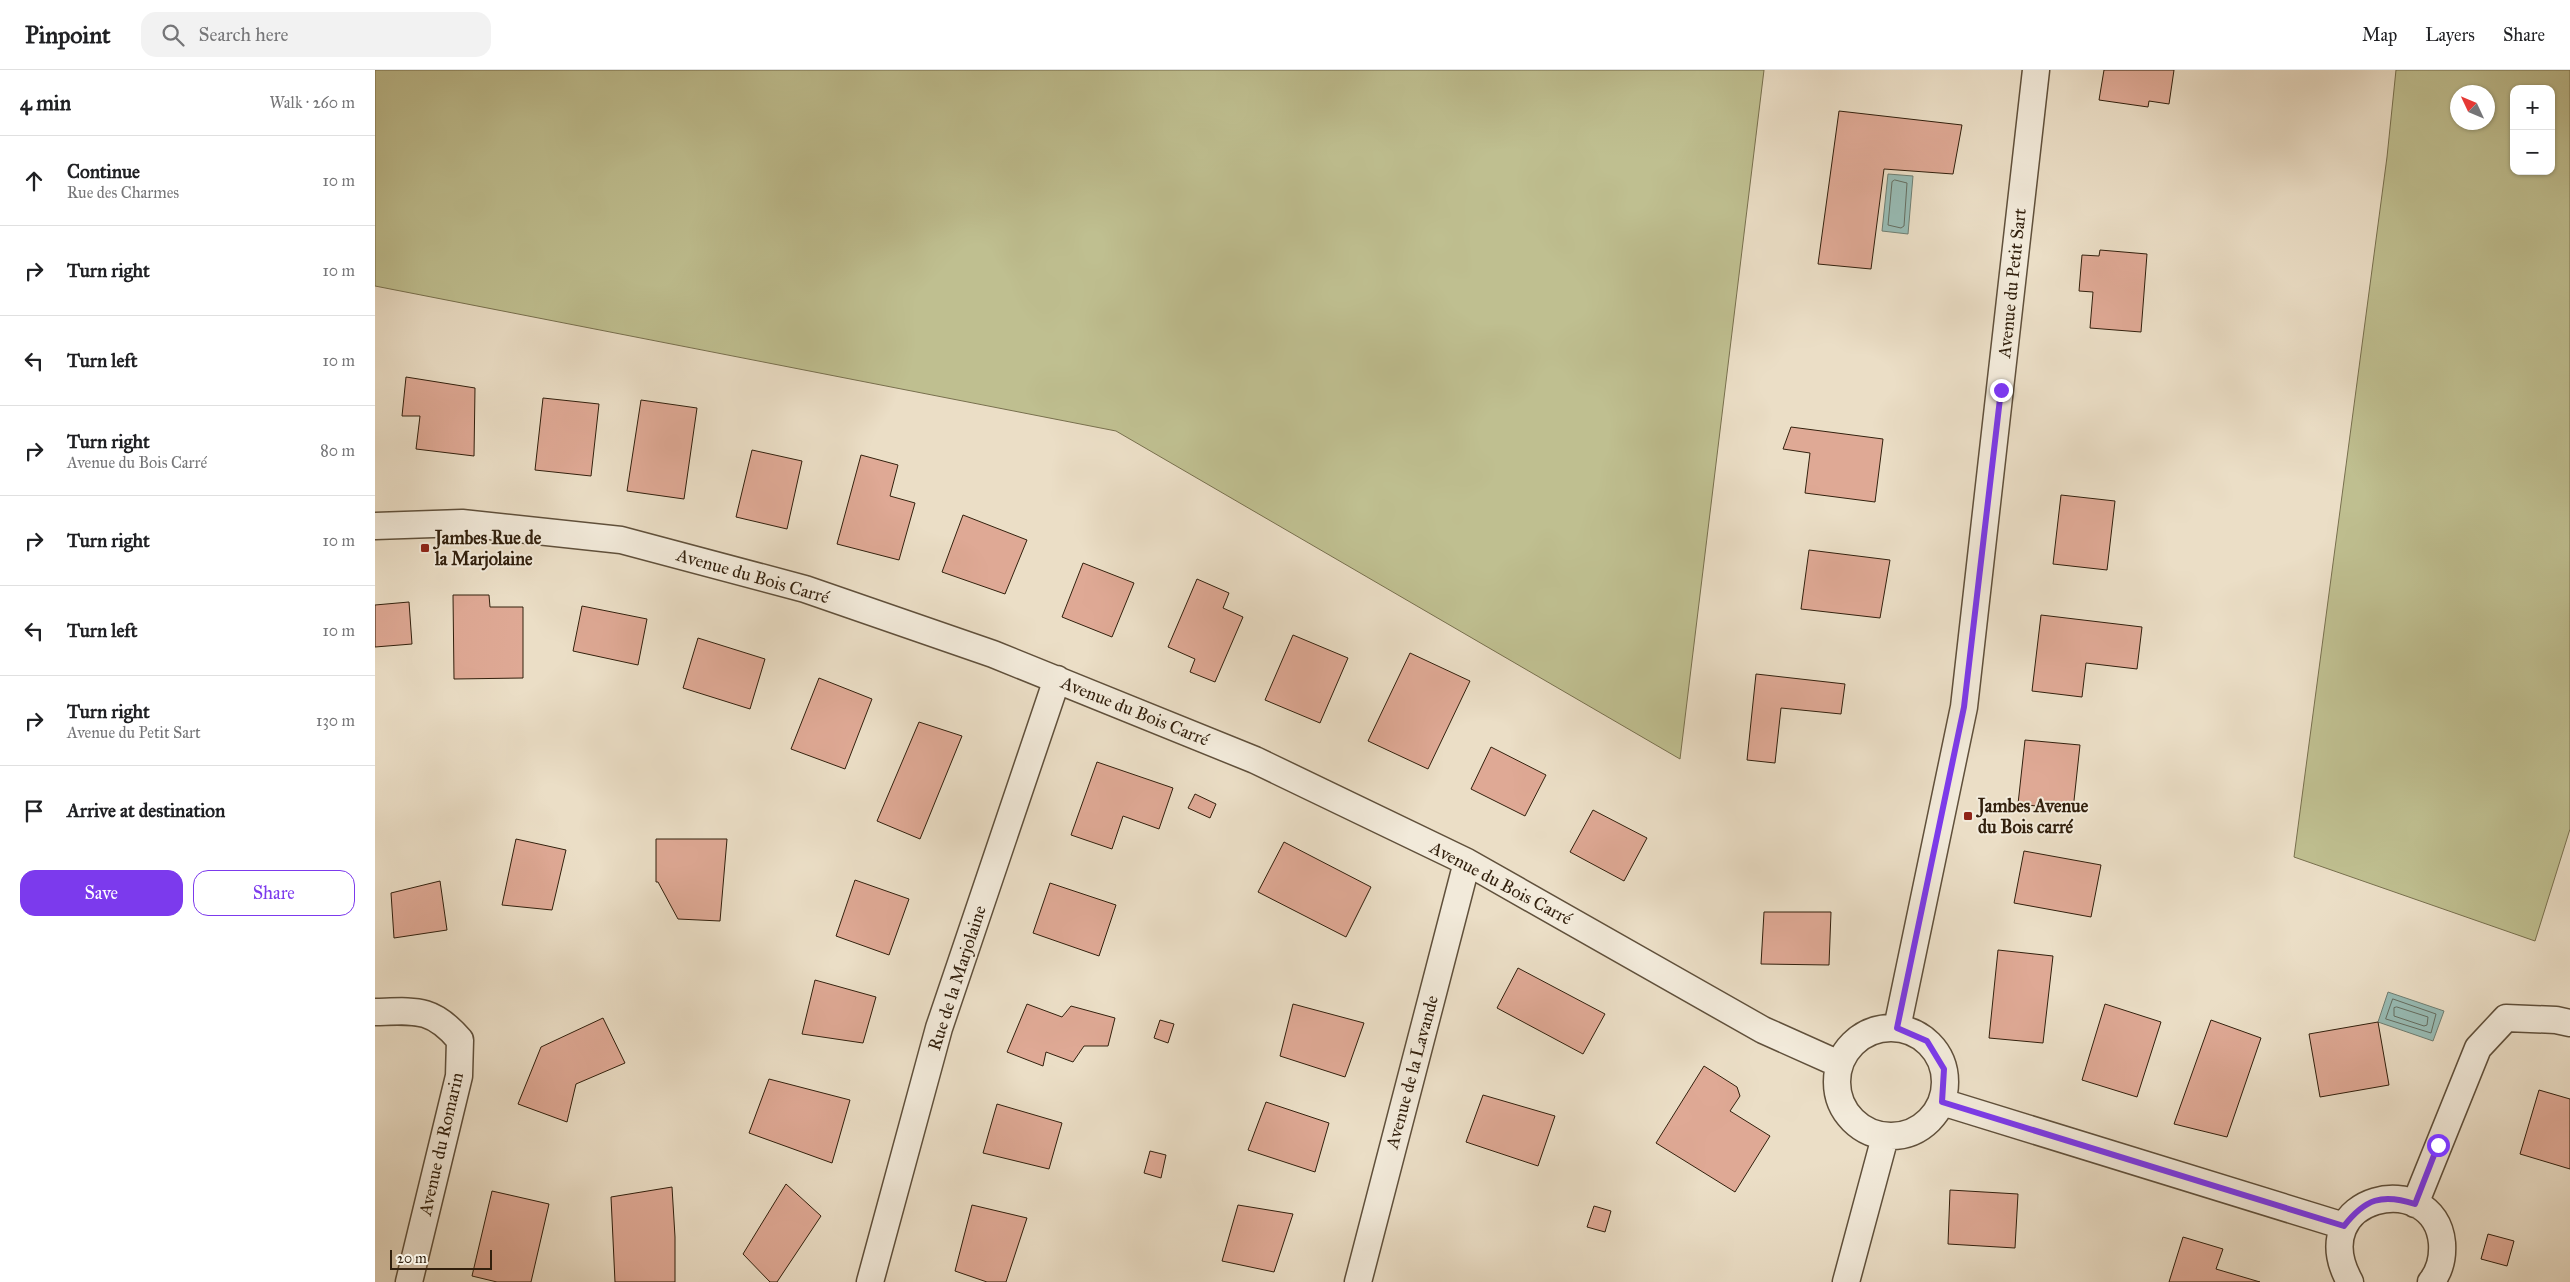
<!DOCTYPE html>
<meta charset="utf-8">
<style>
body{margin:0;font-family:"IM FELL Great Primer",serif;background:#f2f2f2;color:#202124}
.controls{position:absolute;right:15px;top:15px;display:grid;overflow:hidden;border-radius:10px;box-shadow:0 1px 4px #0004}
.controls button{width:45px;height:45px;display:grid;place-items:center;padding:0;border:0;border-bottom:1px solid #e0e0e0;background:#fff;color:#202124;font:25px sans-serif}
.compass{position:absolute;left:2075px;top:15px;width:45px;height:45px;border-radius:50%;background:#fff;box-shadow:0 1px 4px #0004;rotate:314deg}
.scale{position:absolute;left:15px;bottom:12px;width:102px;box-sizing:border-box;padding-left:5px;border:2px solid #32200d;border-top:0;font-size:14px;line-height:18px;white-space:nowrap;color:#32200d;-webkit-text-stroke:4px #f2eada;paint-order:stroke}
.stop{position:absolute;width:15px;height:15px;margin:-11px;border:4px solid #7c3aed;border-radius:50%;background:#fff}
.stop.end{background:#7c3aed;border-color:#fff;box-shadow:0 1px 5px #0008}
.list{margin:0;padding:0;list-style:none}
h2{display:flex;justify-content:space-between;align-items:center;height:65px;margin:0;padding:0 20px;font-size:21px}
h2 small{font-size:16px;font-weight:400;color:#757577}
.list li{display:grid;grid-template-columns:32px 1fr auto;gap:15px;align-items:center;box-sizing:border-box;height:90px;padding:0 20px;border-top:1px solid #e0e0e0}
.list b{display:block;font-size:19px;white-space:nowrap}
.list p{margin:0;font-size:16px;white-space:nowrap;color:#757577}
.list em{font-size:16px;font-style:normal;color:#757577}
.actions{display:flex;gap:10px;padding:15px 20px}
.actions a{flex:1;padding:11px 0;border:1px solid #7c3aed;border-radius:15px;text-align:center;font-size:18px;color:#7c3aed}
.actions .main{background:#7c3aed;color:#fff}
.icon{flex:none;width:28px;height:28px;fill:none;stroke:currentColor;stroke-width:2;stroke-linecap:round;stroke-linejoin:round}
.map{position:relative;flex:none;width:2195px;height:1212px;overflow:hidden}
header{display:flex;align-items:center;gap:30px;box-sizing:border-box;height:70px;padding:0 25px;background:#fff;border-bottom:1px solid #e0e0e0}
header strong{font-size:24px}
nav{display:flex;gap:28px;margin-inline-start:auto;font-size:18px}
.search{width:350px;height:45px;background:#f2f2f2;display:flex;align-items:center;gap:12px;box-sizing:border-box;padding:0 18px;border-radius:15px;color:#757577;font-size:19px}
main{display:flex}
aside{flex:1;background:#fff}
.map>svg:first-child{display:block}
</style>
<header>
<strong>Pinpoint</strong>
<div class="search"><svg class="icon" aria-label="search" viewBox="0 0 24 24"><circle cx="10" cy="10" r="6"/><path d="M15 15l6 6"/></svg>Search here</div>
<nav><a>Map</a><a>Layers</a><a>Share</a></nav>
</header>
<main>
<aside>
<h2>4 min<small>Walk · 260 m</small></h2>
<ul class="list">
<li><svg class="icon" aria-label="ahead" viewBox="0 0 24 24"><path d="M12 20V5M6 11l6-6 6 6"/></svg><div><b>Continue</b><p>Rue des Charmes</p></div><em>10 m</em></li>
<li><svg class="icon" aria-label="right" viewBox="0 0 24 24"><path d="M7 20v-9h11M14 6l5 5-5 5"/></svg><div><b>Turn right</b></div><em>10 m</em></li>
<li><svg class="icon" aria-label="left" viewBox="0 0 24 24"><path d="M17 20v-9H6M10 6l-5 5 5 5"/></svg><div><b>Turn left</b></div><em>10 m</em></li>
<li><svg class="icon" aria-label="right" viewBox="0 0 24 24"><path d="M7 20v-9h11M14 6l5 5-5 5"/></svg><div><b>Turn right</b><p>Avenue du Bois Carré</p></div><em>80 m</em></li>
<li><svg class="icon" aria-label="right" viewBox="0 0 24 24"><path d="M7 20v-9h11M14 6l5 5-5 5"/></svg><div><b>Turn right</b></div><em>10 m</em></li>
<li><svg class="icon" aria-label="left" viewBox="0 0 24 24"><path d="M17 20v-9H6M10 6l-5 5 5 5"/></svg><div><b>Turn left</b></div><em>10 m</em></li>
<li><svg class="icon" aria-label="right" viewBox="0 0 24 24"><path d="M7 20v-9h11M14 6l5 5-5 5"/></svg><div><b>Turn right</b><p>Avenue du Petit Sart</p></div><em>130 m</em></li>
<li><svg class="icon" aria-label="arrive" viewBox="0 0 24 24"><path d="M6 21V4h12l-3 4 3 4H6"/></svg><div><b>Arrive at destination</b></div></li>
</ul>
<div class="actions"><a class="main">Save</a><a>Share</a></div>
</aside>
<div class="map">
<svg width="2195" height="1212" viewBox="0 0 2195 1212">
<rect width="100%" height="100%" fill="#ebdec6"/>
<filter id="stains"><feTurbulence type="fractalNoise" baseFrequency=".004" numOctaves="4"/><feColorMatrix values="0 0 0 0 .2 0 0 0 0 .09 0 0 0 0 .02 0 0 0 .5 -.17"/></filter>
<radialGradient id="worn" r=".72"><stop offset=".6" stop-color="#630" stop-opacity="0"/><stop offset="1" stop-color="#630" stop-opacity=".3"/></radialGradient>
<!-- green -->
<path fill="#bfbf90" stroke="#78704e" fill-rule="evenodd" d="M0,0h1389l-84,689 -564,-328 -741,-145z
M2021,0h174v759l-35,112 -241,-84 93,-700zM2139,19h37v82h-37zM2082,22h30v30h-30z"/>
<!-- water -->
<path fill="#98bcb5" stroke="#6f7e72" d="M1513,104l25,2 -5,58 -26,-3z
M2013,922l56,19 -11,30 -55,-19z"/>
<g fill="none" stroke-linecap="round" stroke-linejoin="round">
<!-- shore -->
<path stroke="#656e61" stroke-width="1" d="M1520,110l12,3 -3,43 -3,2 -13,-3 4,-43z
M2018,929l43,15 -5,19 -45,-14z
M2022,937l31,10 -1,8 -3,1 -30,-10v-8z"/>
</g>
<!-- building -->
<path fill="#dfa995" stroke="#32200d" d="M1729,0h70l-5,34 -20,-3 -1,6 -49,-7z
M1464,41l123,14 -9,49 -69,-5 -13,100 -53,-5z
M1725,180l47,4 -6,78 -51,-4 3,-36 -14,-1 3,-36 17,1z
M31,307l69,11 -1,68 -58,-7 4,-33h-18z
M168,328l56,6 -8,72 -56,-6z
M266,330l56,8 -13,91 -57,-8z
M1416,357l92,12 -8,63 -70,-9 5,-40 -27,-4z
M377,380l50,11 -15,68 -51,-12z
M486,385l37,10 -8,31 25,7 -16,57 -62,-16z
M1686,425l54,6 -8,69 -54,-6z
M588,445l64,25 -22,54 -63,-22z
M1434,480l81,10 -10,58 -79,-9z
M708,493l51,20 -22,54 -50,-20z
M822,509l32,14 -6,15 20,9 -28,65 -25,-10 5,-13 -27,-12z
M78,525h36l1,12h33v71l-69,1z
M34,532l3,42 -37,3v-42z
M207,536l65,13 -9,46 -65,-14z
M1666,545l101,12 -5,42 -51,-6 -4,34 -50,-6z
M918,565l55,23 -28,65 -55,-23z
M323,568l67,21 -15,50 -67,-21z
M1035,583l60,28 -42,88 -60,-28z
M1381,604l89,10 -4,30 -60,-6 -6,55 -28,-3z
M444,608l53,21 -27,70 -54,-20z
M544,652l43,14 -42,103 -43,-18z
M1650,670l55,5 -7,65 -55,-6z
M1116,677l55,28 -21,41 -54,-27z
M722,692l76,26 -14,41 -36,-13 -11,33 -41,-14z
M820,724l21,10 -6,14 -22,-10z
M1218,740l54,28 -23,43 -54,-29z
M141,769l50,11 -14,60 -50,-5z
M281,769h71l-7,82 -42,-2 -20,-37h-2z
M909,772l87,45 -25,50 -88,-45z
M1649,781l77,14 -10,52 -77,-14z
M480,810l54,19 -20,56 -53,-19z
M65,811l7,49 -53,8 -3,-45z
M675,813l66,22 -17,51 -66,-23z
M1389,842h67l-2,53 -68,-1z
M1623,880l55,6 -10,87 -54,-5z
M1143,898l87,46 -22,40 -86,-46z
M440,910l61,17 -13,46 -61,-9z
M652,934l35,13 9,-11 44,12 -7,28h-24l-11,16 -27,-10 -3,14 -36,-14z
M918,934l71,19 -19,54 -65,-21z
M1730,934l56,18 -24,75 -55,-17z
M228,948l22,45 -49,21 -9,38 -49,-18 23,-57z
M785,950l14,4 -6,19 -14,-5z
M1836,950l50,18 -34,99 -53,-13z
M2003,952l11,63 -69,12 -11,-63z
M1329,996l33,21 3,9 -10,15 40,25 -35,56 -79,-49z
M394,1009l81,21 -18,63 -83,-30z
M2164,1020l31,9v70l-50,-15z
M1108,1025l72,21 -17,50 -72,-24z
M891,1032l63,21 -14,49 -67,-22z
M622,1034l65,19 -13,46 -66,-16z
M775,1081l16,4 -5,23 -17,-5z
M411,1114l35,32 -44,66h-7l-27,-28z
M297,1117l3,50v45h-60l-4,-85z
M1575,1120l68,4 -3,54 -67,-4z
M117,1121l57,13 -18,78h-34l-25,-6z
M597,1135l55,13 -21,64h-19l-32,-11z
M863,1135l55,9 -19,58 -52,-11z
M1219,1136l17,5 -6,21 -18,-5z
M2113,1164l26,7 -7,25 -26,-7z
M1808,1167l40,12 -7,20 44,13h-91z"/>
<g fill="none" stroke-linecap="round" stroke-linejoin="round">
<defs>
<path id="minor" d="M0,456l87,-3 159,17 184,49 188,65 262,106 212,102 296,168 76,34
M0,942c40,-1 57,-5 85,28l-1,36 -50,206
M1522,958l67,-321 72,-637
M1462 1012a54 54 0 1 1 108 0a54 54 0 1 1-108 0Z
M1567,1032l402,124
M2040,1134l63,-156 28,-30 50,2 14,3
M495,1212l69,-254 118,-349
M983,1212l109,-420
M1471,1212l39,-145
M1975,1212c-48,-87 85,-115 92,-39 1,15 -2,28 -11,39"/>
</defs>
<!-- minor casing -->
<use href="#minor" stroke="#60503b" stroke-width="29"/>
<!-- minor -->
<use href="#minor" stroke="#f2eada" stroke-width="26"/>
</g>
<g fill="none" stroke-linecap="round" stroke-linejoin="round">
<!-- route -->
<path stroke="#7c3aed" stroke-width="6" d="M1626,320l-37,317 -67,321 30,13 17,28 -2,33 402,124c21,-27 38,-33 71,-22l23,-59"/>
</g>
<!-- markers -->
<g fill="#8f2418" stroke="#f2eada" stroke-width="2">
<rect x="45" y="473" width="10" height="10" rx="2.5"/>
<rect x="1588" y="741" width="10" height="10" rx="2.5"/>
</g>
<g text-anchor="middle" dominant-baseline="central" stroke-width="4" stroke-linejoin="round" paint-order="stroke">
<!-- street labels -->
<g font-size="18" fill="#32200d" stroke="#f2eada">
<text transform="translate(1637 213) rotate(-84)">Avenue du Petit Sart</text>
<text transform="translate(378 506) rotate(16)">Avenue du Bois Carré</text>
<text transform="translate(760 641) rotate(22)">Avenue du Bois Carré</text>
<text transform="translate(1126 813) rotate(28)">Avenue du Bois Carré</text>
<text transform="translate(582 908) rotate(-72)">Rue de la Marjolaine</text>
<text transform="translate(1037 1002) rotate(-75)">Avenue de la Lavande</text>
<text transform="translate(66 1074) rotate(-77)">Avenue du Romarin</text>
</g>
<!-- poi labels -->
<g font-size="18" font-weight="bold" fill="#32200d" stroke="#f2eada" text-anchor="start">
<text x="60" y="468">Jambes Rue de<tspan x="60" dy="21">la Marjolaine</tspan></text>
<text x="1603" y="736">Jambes Avenue<tspan x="1603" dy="21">du Bois carré</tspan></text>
</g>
</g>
<rect width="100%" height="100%" filter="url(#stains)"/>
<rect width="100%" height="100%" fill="url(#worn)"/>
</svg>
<div class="controls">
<button>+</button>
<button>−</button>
</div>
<svg class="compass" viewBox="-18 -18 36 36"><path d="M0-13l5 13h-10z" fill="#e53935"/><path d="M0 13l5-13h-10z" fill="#757577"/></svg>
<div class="scale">20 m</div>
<div class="stop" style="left:2063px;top:1075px"></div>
<div class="stop end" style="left:1626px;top:320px"></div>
</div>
</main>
